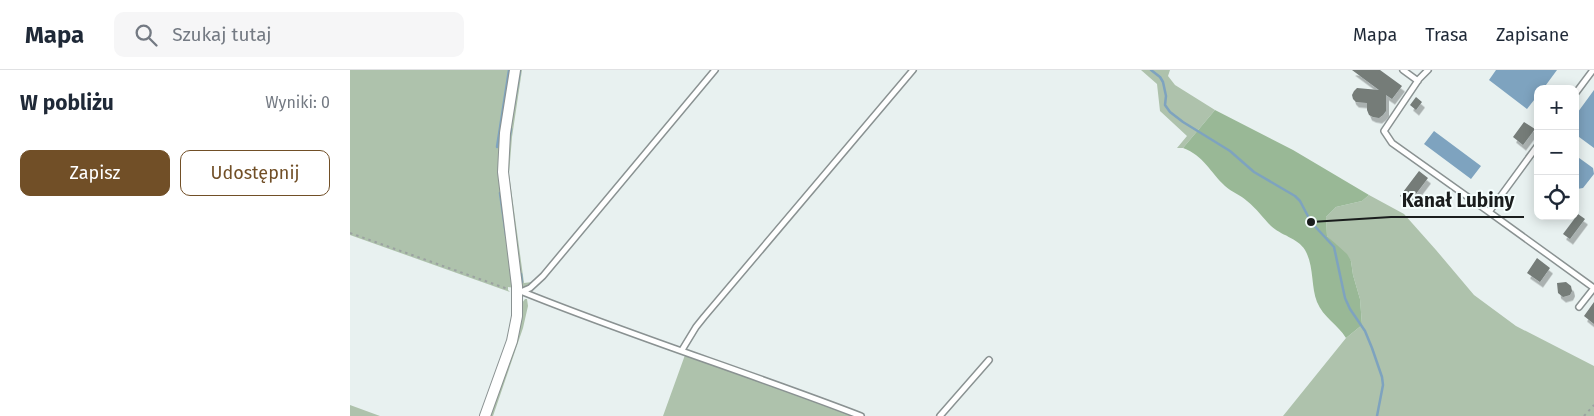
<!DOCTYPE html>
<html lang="pl">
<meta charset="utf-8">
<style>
body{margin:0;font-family:"Fira Sans",sans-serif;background:#f6f6f7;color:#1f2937}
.controls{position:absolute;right:15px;top:15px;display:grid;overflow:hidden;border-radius:10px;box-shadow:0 2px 12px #0003}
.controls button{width:45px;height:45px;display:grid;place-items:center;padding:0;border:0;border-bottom:1px solid #e0e1e3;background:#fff;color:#1f2937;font:25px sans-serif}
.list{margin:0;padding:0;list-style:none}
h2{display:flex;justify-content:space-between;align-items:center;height:65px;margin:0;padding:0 20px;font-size:21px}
h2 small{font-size:16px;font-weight:400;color:#747a83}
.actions{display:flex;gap:10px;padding:15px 20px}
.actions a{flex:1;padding:11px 0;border:1px solid #714f27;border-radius:10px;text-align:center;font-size:18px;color:#714f27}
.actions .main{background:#714f27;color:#fff}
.icon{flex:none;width:28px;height:28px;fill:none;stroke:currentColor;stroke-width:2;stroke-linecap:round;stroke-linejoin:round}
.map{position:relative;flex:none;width:1244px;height:346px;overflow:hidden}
header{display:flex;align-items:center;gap:30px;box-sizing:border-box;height:70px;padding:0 25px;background:#fff;border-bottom:1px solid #e0e1e3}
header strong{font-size:24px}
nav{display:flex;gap:28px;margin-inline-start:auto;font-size:18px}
.search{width:350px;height:45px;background:#f6f6f7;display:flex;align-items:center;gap:12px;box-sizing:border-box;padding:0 18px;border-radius:10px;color:#747a83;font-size:19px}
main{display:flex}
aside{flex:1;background:#fff}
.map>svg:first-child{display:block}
</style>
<header>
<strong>Mapa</strong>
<div class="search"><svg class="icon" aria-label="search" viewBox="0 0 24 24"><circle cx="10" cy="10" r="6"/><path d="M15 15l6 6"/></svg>Szukaj tutaj</div>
<nav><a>Mapa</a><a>Trasa</a><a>Zapisane</a></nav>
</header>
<main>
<aside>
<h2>W pobliżu<small>Wyniki: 0</small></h2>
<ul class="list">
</ul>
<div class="actions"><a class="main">Zapisz</a><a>Udostępnij</a></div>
</aside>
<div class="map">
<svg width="1244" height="346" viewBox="0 0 1244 346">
<defs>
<filter id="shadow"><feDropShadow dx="3" dy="5.5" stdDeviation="0" flood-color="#0004"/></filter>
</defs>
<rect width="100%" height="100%" fill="#e8f1f0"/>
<!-- green -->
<path fill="#aec2ac" d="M0,0h163l-9,55 11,163 -7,-1v3l2,2 -160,-57z
M167,0h5l-10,67 -3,37 15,109 8,-1v1l-6,5 -5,-2 -16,-108z
M791,0h29l-2,6 7,9 40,25 -32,38h-6l10,-12 -27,-25 -3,-27z
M1019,125l35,19 32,36 38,45 42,31 78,40v50h-311l63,-78 16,-13 -2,-26 -7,-24 -2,-14 -24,-25 -1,-19 10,-10 26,-6z
M175,229h2l1,7 -5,22 -30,88h-11l40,-113z
M335,285l169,61h-191z
M0,335l30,11h-30z"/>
<!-- forest -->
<path fill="#99b896" d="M865,40l78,40 76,45 -7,6 -26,6 -10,10 1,19 20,18 4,7 2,14 7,24 2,26 -16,13c-8,-13 -23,-21 -29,-36 -6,-15 -3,-37 -12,-52 -7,-12 -25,-15 -34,-24 -8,-8 -14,-17 -24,-25 -6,-6 -16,-9 -22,-15 -15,-14 -21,-30 -42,-38z"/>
<!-- water -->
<path fill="#7ea3bf" d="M1146,0h61l-14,19h-5v6l-11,14 -38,-29z
M1244,20v58l-19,-14v-18z
M1084,61l47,35 -10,13 -47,-35z
M1225,85l18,13 1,6 -11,14 -6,1 -2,-1z"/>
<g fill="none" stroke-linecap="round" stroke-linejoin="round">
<!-- stream -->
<path stroke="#7ea3bf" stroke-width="2.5" d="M801,0l9,7 3,5 3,14 -1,9 5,7 13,10 47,29 24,21 41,24 5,5 11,21 23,25 11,51 5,11 15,22 7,17 10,29 1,8 -6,31
M164,35l6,-35
M159,71l2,-12
M147,77l12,-77
M150,123l6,42
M171,204l1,8"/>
</g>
<!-- building -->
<path fill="#747b78" filter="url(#shadow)" d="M1002,0h28l22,16 -10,13 -6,-4v16l-3,4 -4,3 -6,-1 -4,-2 -2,-5v-7l-11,-1 -3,-3 -1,-4 2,-4 3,-3 22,2z
M1066,27l6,5 -6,8 -6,-5z
M1174,52l11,7 -12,16 -10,-8z
M1069,101l9,7 -19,25 -9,-7z
M1228,144l7,5 -15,20 -7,-5z
M1187,188l13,10 -10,14 -13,-9z
M1216,212l5,4 1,5 -2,4 -7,2 -5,-4 -1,-10z
M1244,232v22l-10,-8z"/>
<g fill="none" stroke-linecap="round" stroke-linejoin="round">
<defs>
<path id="service" d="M1053,0l15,11
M1078,0l-9,9 -35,52 8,12 97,69
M1225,24l18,-24
M1188,75l-49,67 105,76
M168,220c113,46 229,82 343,126
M173,221l7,-3 13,-12 172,-206
M1229,237l15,-19
M332,280l14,-23 8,-10 209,-247
M590,346l49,-56"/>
<path id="minor" d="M135,346l27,-75 5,-25v-30l-14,-114 2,-39 10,-63"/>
</defs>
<!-- service casing -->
<use href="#service" stroke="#8a9292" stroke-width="8"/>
<!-- minor casing -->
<use href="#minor" stroke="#8a9292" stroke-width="12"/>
<!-- path -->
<path stroke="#9ba2a1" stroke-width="2" stroke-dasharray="2.5 4" stroke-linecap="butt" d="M0,163l158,56
M1234,346l10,-11"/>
<!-- service -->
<use href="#service" stroke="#fff" stroke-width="5"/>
<!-- minor -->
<use href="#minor" stroke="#fff" stroke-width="10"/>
</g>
<!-- callouts -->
<path fill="none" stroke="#1a1d1d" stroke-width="2" d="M961 152L1041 147H1174"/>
<circle fill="#1a1d1d" stroke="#f5fefd" stroke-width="2" cx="961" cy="152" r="5"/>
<g font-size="19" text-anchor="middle" font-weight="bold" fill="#1a1d1d" stroke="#f5fefd" stroke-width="4" stroke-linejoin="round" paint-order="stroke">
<text x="1108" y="137">Kanał Lubiny</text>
</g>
</svg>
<div class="controls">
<button>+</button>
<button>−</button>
<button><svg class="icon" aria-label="locate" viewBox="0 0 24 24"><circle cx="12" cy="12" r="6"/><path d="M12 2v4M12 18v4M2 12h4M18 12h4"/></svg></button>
</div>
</div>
</main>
